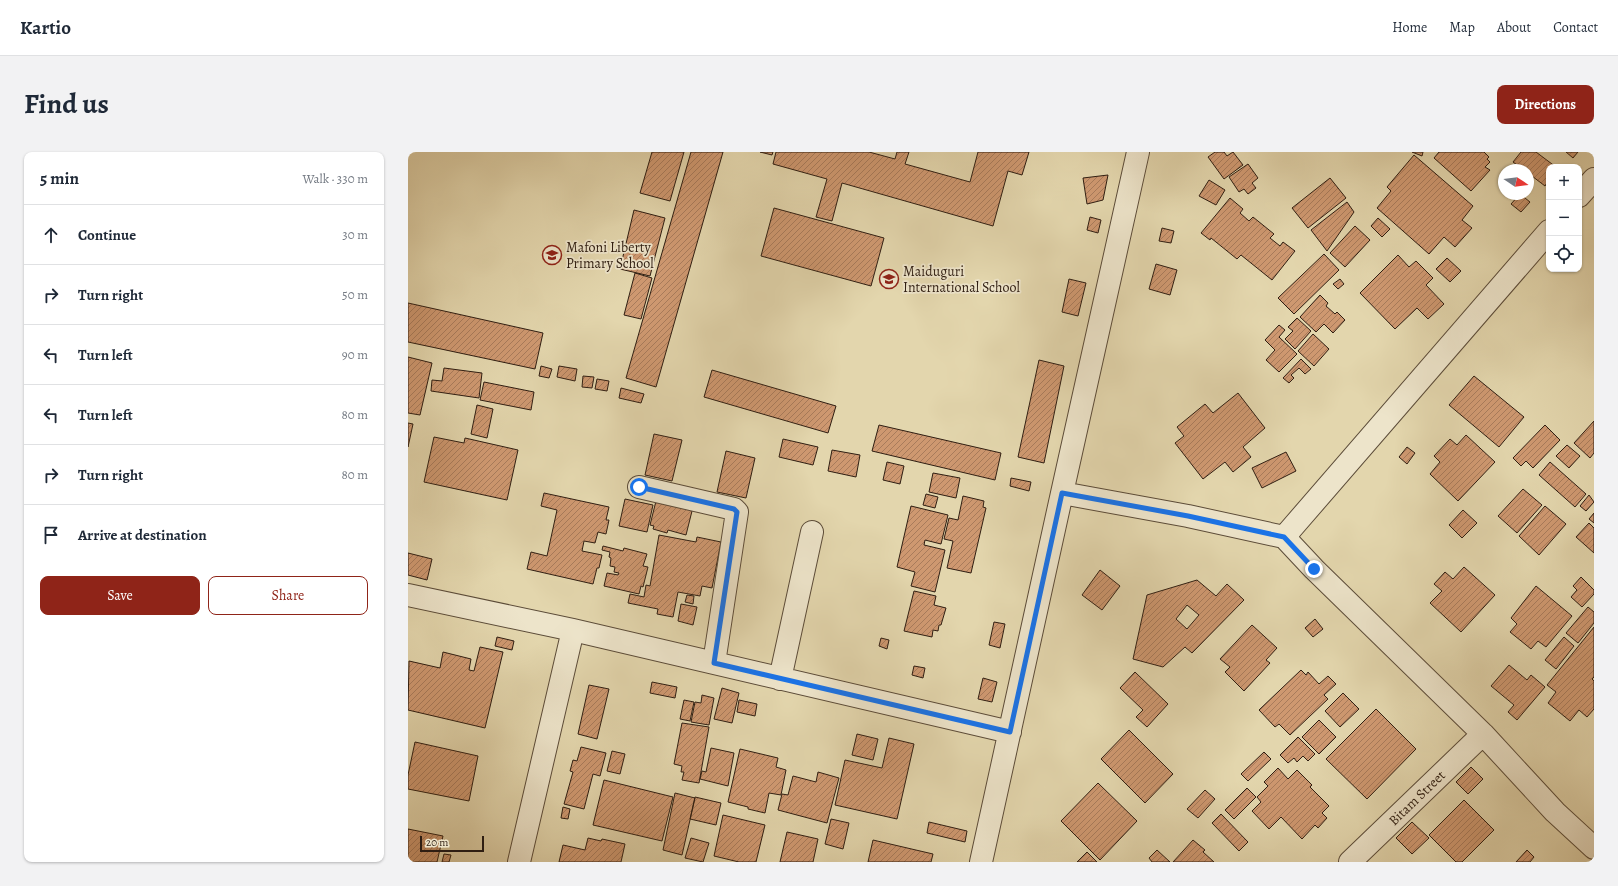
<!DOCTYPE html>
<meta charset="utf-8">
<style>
body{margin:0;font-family:Alegreya,serif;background:#f2f2f3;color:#1f2937}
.controls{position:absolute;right:12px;top:12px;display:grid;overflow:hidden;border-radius:8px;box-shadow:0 1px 3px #0004}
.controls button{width:36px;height:36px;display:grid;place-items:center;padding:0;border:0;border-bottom:1px solid #e0e1e3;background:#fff;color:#1f2937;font:20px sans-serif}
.compass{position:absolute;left:1090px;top:12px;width:36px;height:36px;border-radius:50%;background:#fff;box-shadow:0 1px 3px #0004;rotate:103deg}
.scale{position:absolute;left:12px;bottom:10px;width:64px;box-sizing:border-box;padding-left:4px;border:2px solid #2f1e12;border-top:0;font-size:11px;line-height:14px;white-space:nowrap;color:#2f1e12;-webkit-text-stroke:3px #ede4ca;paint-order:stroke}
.stop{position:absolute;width:12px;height:12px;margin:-9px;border:3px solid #1a73e8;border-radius:50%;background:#fff}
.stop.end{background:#1a73e8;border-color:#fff;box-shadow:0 1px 4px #0008}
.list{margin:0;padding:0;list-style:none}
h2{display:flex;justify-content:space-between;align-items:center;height:52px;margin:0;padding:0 16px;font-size:17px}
h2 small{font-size:13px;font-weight:400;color:#747a83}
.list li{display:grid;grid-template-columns:26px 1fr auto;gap:12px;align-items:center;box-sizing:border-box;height:60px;padding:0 16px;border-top:1px solid #e0e1e3}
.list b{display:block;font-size:15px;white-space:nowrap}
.list em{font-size:13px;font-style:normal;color:#747a83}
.actions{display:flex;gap:8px;padding:12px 16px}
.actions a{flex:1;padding:9px 0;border:1px solid #8f2418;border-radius:8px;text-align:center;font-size:14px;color:#8f2418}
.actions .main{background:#8f2418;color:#fff}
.icon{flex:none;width:22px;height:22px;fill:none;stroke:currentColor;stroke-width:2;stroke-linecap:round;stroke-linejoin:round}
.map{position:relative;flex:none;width:1186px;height:710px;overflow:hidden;border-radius:8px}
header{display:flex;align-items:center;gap:24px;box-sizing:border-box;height:56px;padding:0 20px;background:#fff;border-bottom:1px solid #e0e1e3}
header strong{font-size:19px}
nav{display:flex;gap:22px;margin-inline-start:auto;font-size:14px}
.intro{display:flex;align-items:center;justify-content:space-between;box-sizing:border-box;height:96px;padding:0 24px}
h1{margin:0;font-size:28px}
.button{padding:10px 18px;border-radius:8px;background:#8f2418;color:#fff;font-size:14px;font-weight:700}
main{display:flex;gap:24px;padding:0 24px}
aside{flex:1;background:#fff;border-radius:8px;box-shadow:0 1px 3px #0004}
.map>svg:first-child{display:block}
</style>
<header>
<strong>Kartio</strong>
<nav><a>Home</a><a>Map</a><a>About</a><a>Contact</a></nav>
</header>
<div class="intro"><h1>Find us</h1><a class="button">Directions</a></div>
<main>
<aside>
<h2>5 min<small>Walk · 330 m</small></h2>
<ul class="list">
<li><svg class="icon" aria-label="ahead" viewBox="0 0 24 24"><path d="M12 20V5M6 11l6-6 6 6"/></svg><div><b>Continue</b></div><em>30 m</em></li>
<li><svg class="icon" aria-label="right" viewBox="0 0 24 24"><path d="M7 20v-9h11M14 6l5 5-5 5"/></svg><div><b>Turn right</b></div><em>50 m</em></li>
<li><svg class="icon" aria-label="left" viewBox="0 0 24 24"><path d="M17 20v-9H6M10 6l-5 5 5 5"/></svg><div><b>Turn left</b></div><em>90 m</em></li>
<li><svg class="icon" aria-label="left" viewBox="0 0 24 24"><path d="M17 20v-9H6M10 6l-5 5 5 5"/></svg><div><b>Turn left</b></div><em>80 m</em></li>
<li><svg class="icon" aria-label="right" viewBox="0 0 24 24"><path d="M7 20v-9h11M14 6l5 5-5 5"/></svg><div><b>Turn right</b></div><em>80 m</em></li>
<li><svg class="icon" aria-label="arrive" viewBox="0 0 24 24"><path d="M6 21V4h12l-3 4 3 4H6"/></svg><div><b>Arrive at destination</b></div></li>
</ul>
<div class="actions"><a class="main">Save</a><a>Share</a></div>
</aside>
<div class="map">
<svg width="1186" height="710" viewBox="0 0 1186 710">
<defs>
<pattern id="building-hatch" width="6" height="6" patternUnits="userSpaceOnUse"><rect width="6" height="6" fill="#ce9870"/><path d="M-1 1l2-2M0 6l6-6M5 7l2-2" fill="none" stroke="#a87b5b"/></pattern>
</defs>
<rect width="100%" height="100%" fill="#e3d6ad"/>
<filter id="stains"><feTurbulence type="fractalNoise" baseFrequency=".005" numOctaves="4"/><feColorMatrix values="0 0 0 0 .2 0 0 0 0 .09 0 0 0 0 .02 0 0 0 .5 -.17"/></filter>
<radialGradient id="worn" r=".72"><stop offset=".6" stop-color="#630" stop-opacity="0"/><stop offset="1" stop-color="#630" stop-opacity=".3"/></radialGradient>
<!-- building -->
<path fill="url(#building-hatch)" stroke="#2f1e12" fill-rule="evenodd" d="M244,0h32l-14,49 -30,-8z
M283,0h32l-67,235 -30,-9z
M352,0h13l-1,3z
M368,0h93l26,7 2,-7h12l-4,12 65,18 8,-30h51l-7,23 -14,-4 -15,55 -151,-43 -10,38 -16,-4 11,-38 -54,-15z
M807,0h9l3,4 6,-4 10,13 -19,14 -16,-22z
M1004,0h11l-1,4z
M1031,0h45l5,5 -2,2 3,3 -5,5 5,3 -19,21 -37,-33z
M1113,0h15l20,15h-7v13l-4,6 -17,-13v-3h-4l-11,-8z
M1158,0h12l-5,6z
M1006,3l59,51 -11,14 10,8 -17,19 -11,-10 -15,17 -52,-46 14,-17 -4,-4z
M840,12l10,14 -6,5 4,5 -8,6 -4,-5 -5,3 -10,-15z
M700,23l-5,25 -16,4 -4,-26z
M922,26l16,20 -38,30 -16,-20z
M801,28l16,10 -9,15 -17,-9z
M1112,42l10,8 -9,10 -10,-8z
M822,46l13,11 -3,4 9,8 4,-4 21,17 -4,4 10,8 3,-4 12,9 -23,29 -31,-25 -4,4 -26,-21 -1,2 -9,-7z
M939,50l7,10 -27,39 -16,-21z
M366,56l110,30 -13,48 -110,-30z
M226,58l31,8 -15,58 -30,-7z
M682,65l11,3 -3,13 -11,-3z
M970,66l12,11 -8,8 -11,-11z
M947,74l15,14 -25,27 -15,-14z
M754,76l12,3 -3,12 -12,-2z
M916,102l15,16 -45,44 -16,-16z
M990,103l11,12 7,-6 17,17 -7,7 18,19 -16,15 -11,-11 -22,21 -35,-36z
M1039,106l14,13 -11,11 -14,-13z
M748,112l21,6 -7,25 -21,-6z
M227,121l17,5 -11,41 -17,-4z
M661,127l17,4 -8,33 -16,-4z
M932,127l4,5 -6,5 -5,-5z
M912,143l8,8 -2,3 9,8 2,-2 8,8 -12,13 -9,-9 -8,8 -16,-15z
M0,151l135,30 -8,36 -127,-27z
M889,166l14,13 -16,18 -10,-10 8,-8 -5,-4z
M871,173l6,5 -6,7 18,17 -18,18 -13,-12 9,-10 -10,-10z
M905,182l16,15 -15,17 -16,-15z
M0,205l24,6 -12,52 -12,-2z
M893,207l10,10 -6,5 -6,-6 -8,7 3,3 -5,5 -6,-5z
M631,208l25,6 -20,97 -26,-6z
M133,214l11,3 -3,9 -10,-2z
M151,214l18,3 -2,12 -18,-4z
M36,216l38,5 -3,25 -48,-7 1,-11 10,1z
M304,218l124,36 -8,27 -124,-36z
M175,224l11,1 -2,11 -10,-1z
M1066,224l50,41 -25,30 -50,-42z
M189,227l12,2 -2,10 -12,-2z
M76,230l50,10 -3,18 -51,-10z
M213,236l23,6 -3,9 -22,-5z
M830,241l27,35 -22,19 8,10 -18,15 -8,-10 -22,17 -28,-36 9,-7 -7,-9 28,-23 8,9z
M69,253l16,4 -6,29 -16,-4z
M1186,269v32l-4,5 -16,-15z
M0,271l5,1 -5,23z
M471,273l122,28 -6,27 -123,-29z
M1137,273l15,15 -27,28 -7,-7 -5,5 -8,-8z
M246,282l28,6 -10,41 -27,-6z
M1058,283l29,27 -37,39 -28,-27 10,-12 -6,-6 16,-17 7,6z
M26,285l30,6 1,-5 53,12 -11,50 -83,-18z
M375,287l35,8 -5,18 -34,-8z
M1159,293l13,11 -11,12 -13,-12z
M999,295l8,6 -8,11 -8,-7z
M424,298l28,5 -4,22 -28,-6z
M318,299l29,7 -9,40 -29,-6z
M878,300l10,19 -34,17 -10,-20z
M479,310l17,4 -4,18 -17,-4z
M1142,310l36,32 -11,13 -36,-32z
M525,321l27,5 -4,20 -27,-6z
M603,326l20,4 -2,9 -19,-5z
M1115,337l19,16 -25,28 -19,-17z
M136,341l65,14 -3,13h3l-3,14 -8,-2 -3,11 -11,-2 -2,10 20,4 -3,13h-2l-4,16 -66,-15 4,-17 16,4 10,-46 -16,-4z
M518,342l12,3 -3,11 -12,-3z
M1181,343l5,7 -8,9 -6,-5z
M555,344l21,5 -1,6 3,1 -15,65 -24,-5 6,-27 -9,-2 5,-21 9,2z
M249,345l36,10 -7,28 -18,-5 -1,3 -14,-4 1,-3 -4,-1z
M217,347l28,6 -6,27 -28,-6z
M503,354l37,9 -7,29 -16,-4 -1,5 21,5 -10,42 -24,-6 4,-14 -18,-5z
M1137,354l21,18 -27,31 -20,-19z
M1055,358l14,13 -15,15 -13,-13z
M1186,361v10l-5,-4z
M1181,371l5,5v25l-18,-16z
M251,383l37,7 1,-5 24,5 -9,46 -10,-2 -2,10 -22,-4 -5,25 -16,-3 1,-5 -30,-6 2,-9 14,3 2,-12 4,1z
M195,394l20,5 1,-3 23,6 -4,12 5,1 -5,20 -2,-1 -2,8 -35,-8 3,-13 11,2 1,-2 -5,-1 1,-5 -5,-1 1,-8 -2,-1 1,-5 -8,-2z
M0,401l24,6 -5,21 -19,-5z
M1056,415l31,28 -34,37 -31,-29 12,-12 -8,-7 11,-12 8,7z
M692,418l20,16 -18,24 -20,-15z
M1173,425l13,13v4l-12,13 -11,-10 6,-7 -4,-4z
M789,428l19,16 11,-12 17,16 -52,53 -7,-6 -22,20 -30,-8 14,-64zM779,453l12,10 -12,14 -11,-10z
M1128,434l36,30 -26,31 -8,-6 -7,8 -21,-17 7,-8 -6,-6z
M506,439l22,5 -2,9 12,3 -5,17h-2l-1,6 -5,-1 -1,7 -28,-6z
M279,443l7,1 -1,8 -8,-2z
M273,452l16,3 -4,18 -15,-4z
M1180,455l6,5v11l-16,20 -12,-10z
M907,467l8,10 -10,8 -8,-9z
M586,470l11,2 -5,24 -11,-3z
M844,473l25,23 -11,12 4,3 -26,28 -19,-19 5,-5 -10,-8z
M1186,475v50l-2,2 2,2v28l-7,8 -8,-7 -9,11 -22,-18 8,-11 -9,-7z
M89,485l17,4 -2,9 -17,-4z
M1156,485l10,9 -18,23 -11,-9z
M473,486l8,2 -2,9 -8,-3z
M72,495l23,5 -18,76 -77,-18 1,-49 31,7 3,-16 28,7 -2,11 5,1z
M1101,513l18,15 4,-5 14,12 -28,33 -9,-8 6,-7 -23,-19z
M506,514l11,2 -2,10 -11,-3z
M893,518l5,5 2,-3 11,12 9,-8 8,8 -12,11 4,4 -38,36 -11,-11 -4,3 -16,-17z
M727,520l33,32 -21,23 -11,-10 7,-7 -23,-22z
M575,526l14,4 -5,20 -14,-3z
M244,530l25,5 -2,11 -25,-5z
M181,533l20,4 -12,50 -19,-5z
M314,536l17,5 -7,30 -18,-4z
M935,541l16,16 -19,18 -15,-16z
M294,543l12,3 -5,27 -18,-3 4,-20 6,1z
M276,548l10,2 -4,19 -10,-2z
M331,548l18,4 -2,12 -18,-4z
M968,557l40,40 -49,50 -41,-40z
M911,568l17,17 -17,17 -17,-17z
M274,571l27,4 -10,56 -17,-3 2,-8h-3l1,-6 -8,-2z
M721,578l44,44 -28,29 -44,-44z
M449,582l21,5 -5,21 -21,-5z
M890,585l17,17 -7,7 -5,-5 -6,6 -3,-4 -6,5 -8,-8z
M481,586l25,6 -17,75 -62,-14 10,-45 37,8z
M7,590l63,14 -9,45 -61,-12v-14z
M173,595l25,6 -6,23 -7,-2 -9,35 -20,-5 9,-32 -3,-1 3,-11 4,1z
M303,596l23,5 -6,33 -28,-7 2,-8 4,1z
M332,597l38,9 -2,9 10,3 -5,25 -12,-2 -4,20 -17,-4v-2l-20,-5z
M204,599l13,3 -5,20 -13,-3z
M856,600l7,7 -23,22 -7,-7z
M1063,615l12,12 -15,15 -12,-12z
M870,616l10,11 9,-9 15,15 -2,2 19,19 -7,7 5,5 -9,10 -3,-3 -13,14 -21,-22 -12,12 -17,-18 9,-9 -4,-5 11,-11 -4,-4z
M410,620l21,6 -12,45 -49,-13 4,-16 6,1 5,-19 23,6z
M196,628l69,17 -11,44 -69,-16z
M690,631l39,38 -37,39 -39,-39z
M839,636l9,9 -22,22 -9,-9z
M797,638l10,9 -17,19 -11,-9z
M267,641l20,5 -13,57 -19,-5z
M287,645l26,6 -5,22 -26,-6z
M1056,648l30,30 -32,32h-6l-27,-27z
M155,655l7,2 -2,10 -7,-1z
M813,662l27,28 -9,9 -27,-28z
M315,663l42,10 -9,37h-17l-25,-6z
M423,667l18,4 -6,26 -18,-5z
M521,670l38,9 -2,11 -38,-9z
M1004,670l17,16 -17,16 -16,-16z
M0,677l35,7 -6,26h-29z
M379,680l31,7 -5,23h-33z
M180,686l13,3 1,-2 23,5 -4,18h-62l4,-17 22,5z
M283,686l18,5 -6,19 -18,-4z
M465,688l60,14 -2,8h-63z
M785,688l12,10 -2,2 11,10h-41z
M749,698l13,12h-18l-3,-4z
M1119,698l7,7 -4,5h-14z
M679,700l10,10h-20z
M36,702l7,1 -2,7h-7z"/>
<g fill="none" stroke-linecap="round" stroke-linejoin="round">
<defs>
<path id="minor" d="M1171,44l15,-17
M231,335l95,22 3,3 -23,151
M654,341l126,23 96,21 30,32 169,165 72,78 39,36
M876,385l265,-306
M0,443l165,35 437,102
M372,527l32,-147
M111,710l54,-232
M573,710l81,-369 76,-341
M942,710l133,-128"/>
</defs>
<!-- minor casing -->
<use href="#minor" stroke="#5c4c39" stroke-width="24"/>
<!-- minor -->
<use href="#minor" stroke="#ede4ca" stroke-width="22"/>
</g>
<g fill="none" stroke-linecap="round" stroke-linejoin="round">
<!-- route -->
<path stroke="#1a73e8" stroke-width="5" d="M231,335l95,22 3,3 -23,151 296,69 52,-239 126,23 96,21 30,32"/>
</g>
<!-- icons -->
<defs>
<symbol id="school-ring" viewBox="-11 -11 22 22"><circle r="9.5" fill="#ede4ca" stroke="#8f2418" stroke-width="1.5"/><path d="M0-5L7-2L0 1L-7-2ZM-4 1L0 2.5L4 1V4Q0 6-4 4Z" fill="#8f2418"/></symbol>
</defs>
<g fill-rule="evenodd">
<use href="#school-ring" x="133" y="92" width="22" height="22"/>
<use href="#school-ring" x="470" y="116" width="22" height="22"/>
</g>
<g text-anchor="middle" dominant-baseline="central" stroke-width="3.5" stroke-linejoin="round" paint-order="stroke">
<!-- poi labels -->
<g font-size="14" fill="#2f1e12" stroke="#ede4ca" text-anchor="start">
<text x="158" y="95">Mafoni Liberty<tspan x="158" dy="16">Primary School</tspan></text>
<text x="495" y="119">Maiduguri<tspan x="495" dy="16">International School</tspan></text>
</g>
<!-- street labels -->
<g font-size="14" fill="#2f1e12" stroke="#ede4ca">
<text transform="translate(1009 646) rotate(-44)">Bitam Street</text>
</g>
</g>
<rect width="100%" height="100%" filter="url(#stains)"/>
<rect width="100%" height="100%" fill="url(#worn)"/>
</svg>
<div class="controls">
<button>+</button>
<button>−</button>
<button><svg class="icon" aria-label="locate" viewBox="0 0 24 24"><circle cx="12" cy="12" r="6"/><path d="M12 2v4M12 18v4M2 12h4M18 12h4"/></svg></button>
</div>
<svg class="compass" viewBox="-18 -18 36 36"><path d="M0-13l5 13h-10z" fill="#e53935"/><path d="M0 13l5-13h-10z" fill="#747a83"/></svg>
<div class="scale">20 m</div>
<div class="stop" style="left:231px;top:335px"></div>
<div class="stop end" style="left:906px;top:417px"></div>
</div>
</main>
